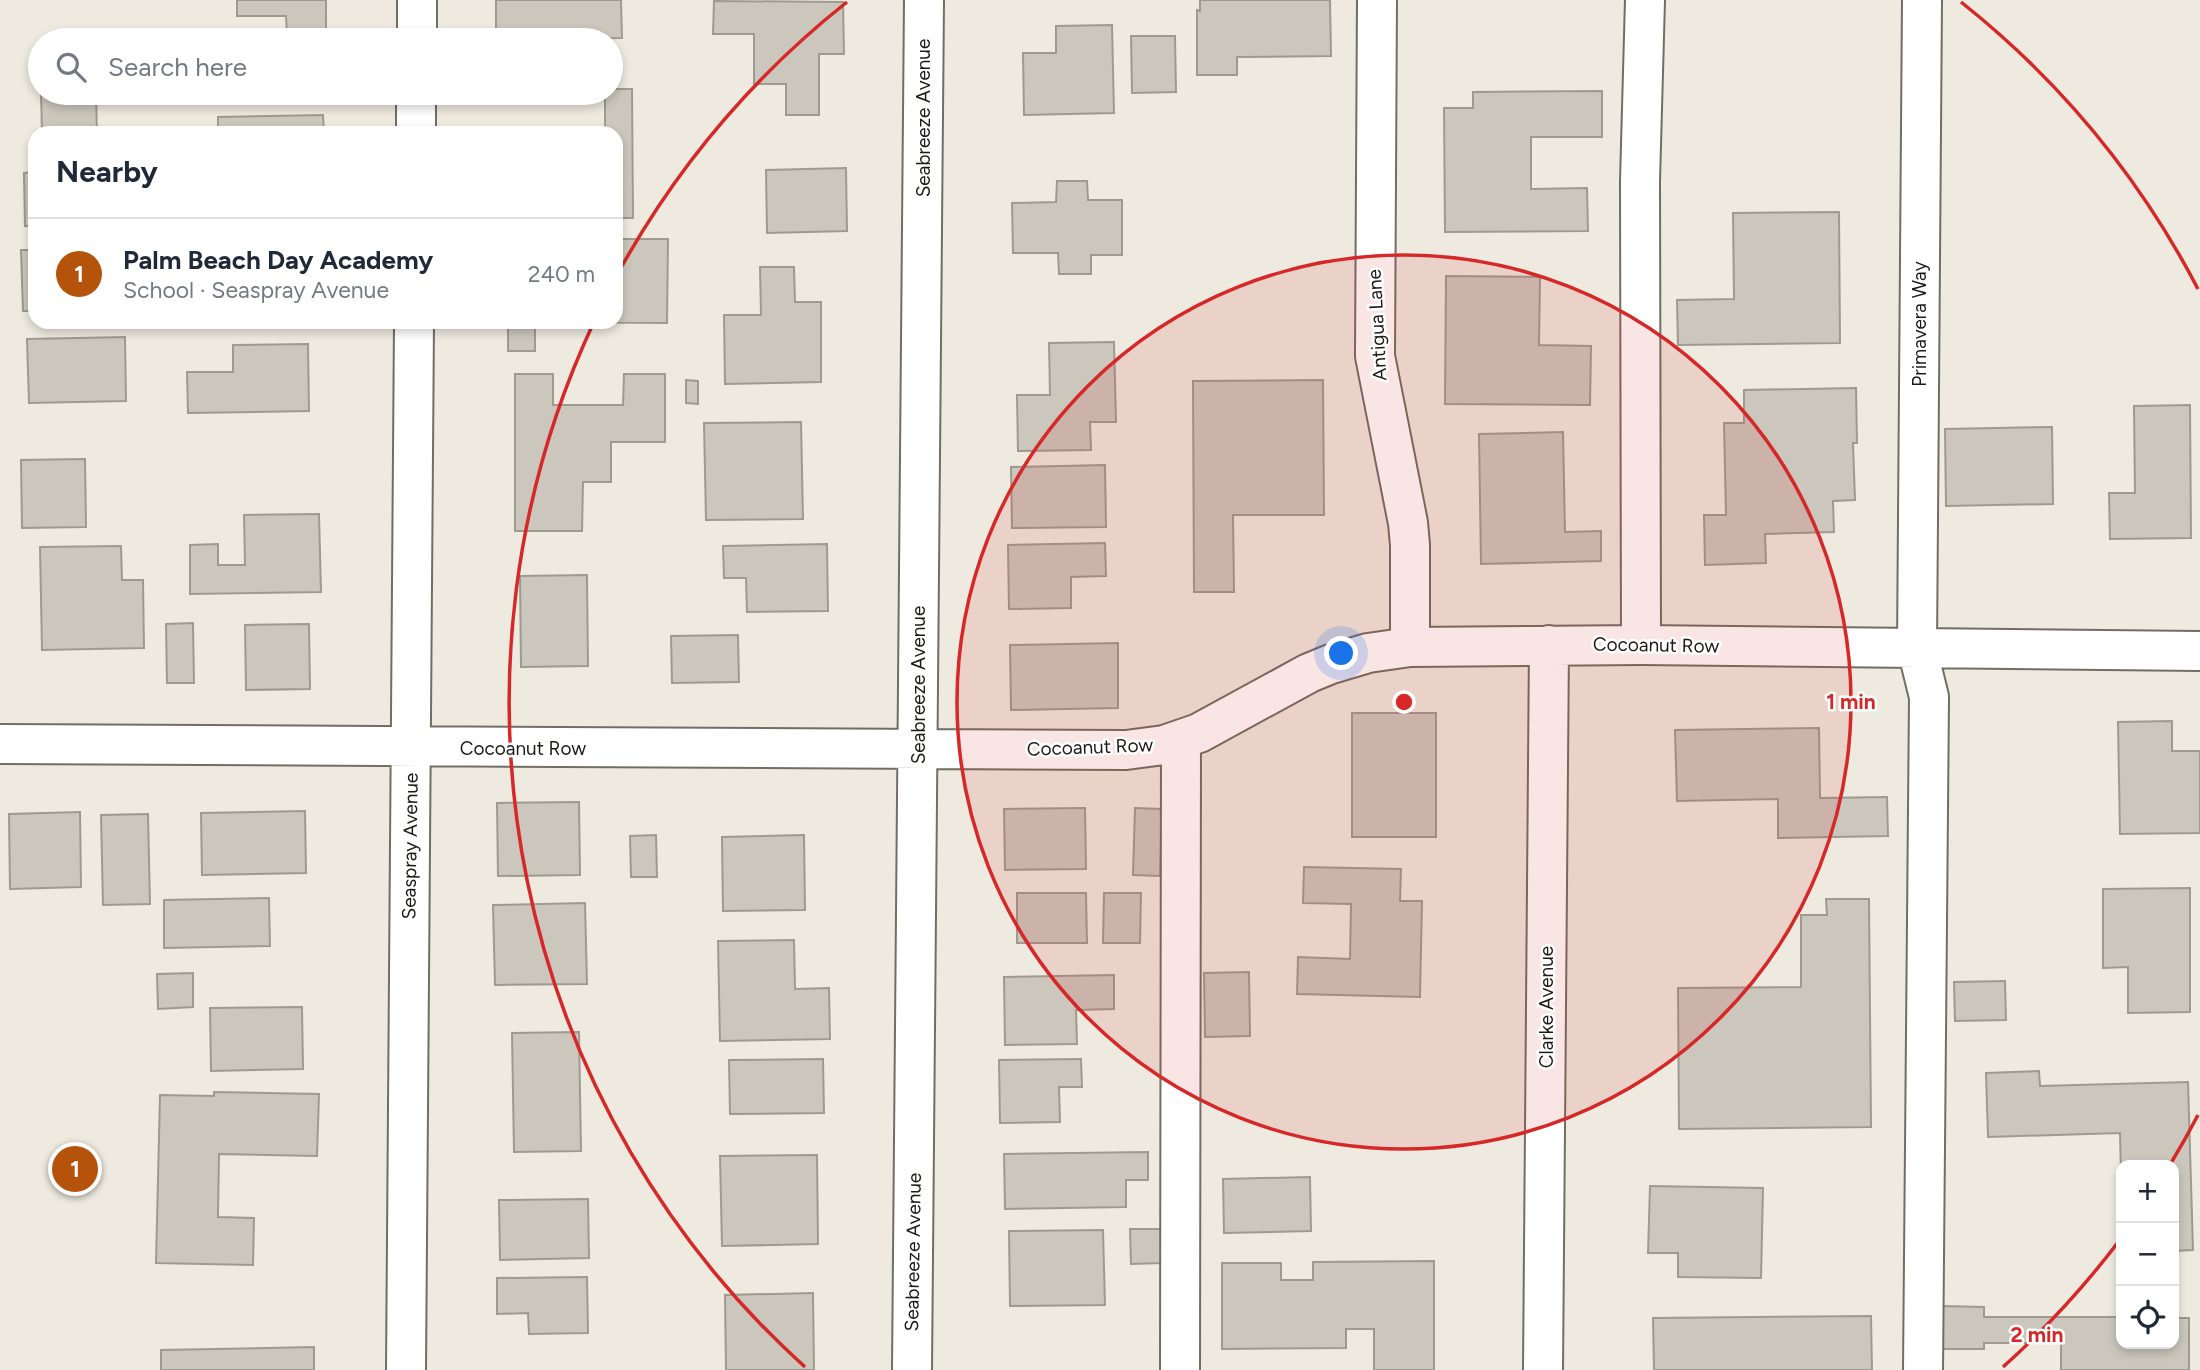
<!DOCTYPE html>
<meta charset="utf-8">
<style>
body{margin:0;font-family:Figtree,sans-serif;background:#f2f2f3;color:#1f2937}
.controls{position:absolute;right:21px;bottom:21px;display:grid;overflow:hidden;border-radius:14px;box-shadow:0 4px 10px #0003}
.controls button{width:63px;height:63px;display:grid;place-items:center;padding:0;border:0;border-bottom:2px solid #e0e1e3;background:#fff;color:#1f2937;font:35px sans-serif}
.you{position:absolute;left:1342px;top:654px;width:24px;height:24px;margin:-18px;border:5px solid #fff;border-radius:50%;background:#1a73e8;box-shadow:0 0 0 10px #1a73e833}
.badge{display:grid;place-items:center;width:46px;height:46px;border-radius:50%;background:#b45309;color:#fff;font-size:23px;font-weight:700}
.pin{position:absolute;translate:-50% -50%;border:4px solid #fff;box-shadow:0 2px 7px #0006}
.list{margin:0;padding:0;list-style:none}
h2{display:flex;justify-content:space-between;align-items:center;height:91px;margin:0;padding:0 28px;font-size:30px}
h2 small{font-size:23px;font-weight:400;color:#747a83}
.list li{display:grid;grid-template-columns:46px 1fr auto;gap:21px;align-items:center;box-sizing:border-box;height:112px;padding:0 28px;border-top:2px solid #e0e1e3}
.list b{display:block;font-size:26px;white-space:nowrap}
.list p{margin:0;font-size:23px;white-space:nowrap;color:#747a83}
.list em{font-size:23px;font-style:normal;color:#747a83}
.icon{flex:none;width:38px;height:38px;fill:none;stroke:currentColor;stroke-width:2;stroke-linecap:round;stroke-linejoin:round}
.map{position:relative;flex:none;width:2200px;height:1370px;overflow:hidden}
.search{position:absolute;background:#fff;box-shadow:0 4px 10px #0003;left:28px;top:28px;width:595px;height:77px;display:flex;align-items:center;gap:18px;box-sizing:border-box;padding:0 24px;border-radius:38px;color:#747a83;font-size:26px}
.panel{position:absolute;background:#fff;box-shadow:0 4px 10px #0003;left:28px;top:126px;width:595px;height:203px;border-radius:21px}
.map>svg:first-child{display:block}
</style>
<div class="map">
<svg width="2200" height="1370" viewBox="0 0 2200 1370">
<rect width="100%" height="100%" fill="#eeeadf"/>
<!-- building -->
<path fill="#cbc7bc" stroke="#9e9a8f" stroke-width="2" d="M237,0h89v36l-39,1 -1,-21h-49z
M496,0h125l1,38 -126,2z
M1200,0h130l1,56 -94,1v18h-40v-65l3,1z
M714,1l129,1 1,52h-25v61h-33v-31h-32v-50h-41z
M1112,25l2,88 -90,2 -1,-62h33v-27z
M1131,36h44l1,56 -44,1z
M611,89h21l1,129h-17v-85h-11v-40h6z
M1602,91v46h-71v52l56,-1 1,43 -143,1 -1,-124h29v-16z
M41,93h55l1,40h-55z
M323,115l1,18h-106v-16z
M846,168l1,63 -80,2 -1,-63z
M35,172v54h-10l-1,-53z
M1057,181h30l1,19h34v55h-31v19h-32l-1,-21h-45l-1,-50 44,-1z
M1839,212l1,131 -162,2 -1,-45 57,-1 -1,-86z
M616,239h52l-1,84 -132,-1v29h-27v-29h108z
M21,250h14v61h-12z
M760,267h34l1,35h26v80l-96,2 -1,-69h37z
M1446,276l94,1 -1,68 52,1 -1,59 -145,-1z
M125,337l1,64 -97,2 -2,-64z
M1114,342l2,80h-26l1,28 -73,1 -1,-56h33l-1,-52z
M308,344l1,67 -121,2 -1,-41h46v-27z
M515,374h38v31h70l1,-31h41v68h-54v40h-28l-1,49h-67z
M686,380l12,1v23l-12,-1z
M1323,380l1,135h-91l1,77h-40l-1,-211z
M1856,388l1,55h-4l2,57 -22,1 1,31 -69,2 1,29 -61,2 -1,-50h22l-2,-92h20v-33z
M2190,405l1,133 -81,1 -1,-46h26l-1,-87z
M801,422l2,97 -97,1 -2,-97z
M2052,427l1,77 -107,2 -1,-77z
M1563,432l2,100 36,-1v30l-120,3 -2,-130z
M85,459l1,68 -64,1 -1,-68z
M1105,465l1,62 -94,1 -1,-61z
M319,514l2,78 -131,2v-49l28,-1v21h27l-1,-50z
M1105,543l1,33 -35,1v31l-62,1 -1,-64z
M827,544l1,67 -81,1 -1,-34h-22l-1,-32z
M121,546l1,34h21l1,68 -102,2 -2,-103z
M587,575l1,91 -67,1 -1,-91z
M193,623l1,60h-27l-1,-59z
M309,624l1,65 -64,1 -1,-65z
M738,635l1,47 -67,1 -1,-47z
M1118,643v65l-107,2 -1,-65z
M1352,713h84v124h-84z
M2172,721v30h28v82l-80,1 -2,-112z
M1819,728l1,70 67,-1 1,39 -110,2v-39l-101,2 -2,-71z
M579,802l1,73 -82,1 -1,-73z
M1085,808l1,61 -81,1 -1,-61z
M1135,808l27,1 -2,67 -27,-1z
M305,811l1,62 -104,2 -1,-62z
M80,812l1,75 -71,2 -1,-75z
M148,814l2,90 -47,1 -2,-90z
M656,835l1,42h-26l-1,-41z
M804,835l1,75 -82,1 -1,-74z
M1304,867l97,2 -1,32h22l-2,96 -123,-3 1,-37 52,2 1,-55 -48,-1z
M2190,888v124l-62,1v-46l-25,1v-79z
M1017,893h69l1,50h-70z
M1104,893h37l-1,50h-37z
M269,898l1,48 -106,2v-48z
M1826,899h43l2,228 -192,2 -1,-141 123,-1v-72h26z
M585,903l2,81 -92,1 -2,-80z
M794,940l1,49 34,-1 1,51 -110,2 -2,-100z
M1249,972l1,64 -45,1 -1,-64z
M193,973v34l-35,2 -1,-35z
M1114,975v34l-38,1 1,34 -72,1 -1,-68z
M2005,981l1,39 -51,1 -1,-39z
M302,1007l1,62 -92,2 -1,-63z
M579,1032l2,119 -67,1 -2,-119z
M823,1059l1,54 -94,1 -1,-54z
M1081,1059l1,28h-23l1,35 -60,1 -1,-63z
M2039,1071l1,15 148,-4 5,168 -19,1v-86h-53v11l-1,-43 -132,4 -2,-64z
M214,1092l105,2 -2,62 -98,-2 -1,63 36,1 -1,47 -97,-2 4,-168 54,1z
M1148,1152v28h-22v27l-121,2 -1,-55z
M817,1155l1,89 -96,2 -2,-90z
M1310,1177l1,54 -87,2 -1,-54z
M1650,1186l113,2 -2,90 -83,-1v-24h-30z
M588,1199l1,59 -89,2 -1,-60z
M1130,1229h31l1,34 -31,1z
M1103,1230l2,75 -95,1 -1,-75z
M1434,1261v109h-60v-41h-28v19l-124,1v-86h59v17h32v-18z
M587,1277l1,56 -59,1 -1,-21 -31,1v-36z
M813,1293l1,77h-88l-1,-75z
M1943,1306l41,1v10h137v27h53v-26h15v52h-128v-27h-77v6h-42z
M1871,1316l1,54h-218l-1,-52z
M314,1347v23h-153v-20z"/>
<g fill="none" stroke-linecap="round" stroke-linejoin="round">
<defs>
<path id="minor" d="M1377,0l-2,356 33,167 2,22v102
M1922,0l-5,648 12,49 -6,673
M417,40v-40
M416,133v-40
M1641,645l-1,-464 5,-181
M0,744l1126,6 38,-5 35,-12 110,-60 22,-9 37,-11 42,-6 231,-2 559,6
M406,1370l8,-1048
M912,1370l12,-1370
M1180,1370l1,-630
M1543,1370l6,-725"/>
</defs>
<!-- minor casing -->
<use href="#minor" stroke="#726e64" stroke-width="42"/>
<!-- minor -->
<use href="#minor" stroke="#fff" stroke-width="38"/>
</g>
<!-- distance rings -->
<circle cx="1404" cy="702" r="447" fill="#d62828" fill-opacity=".12"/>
<g fill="none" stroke="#d62828" stroke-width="3.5">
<circle cx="1404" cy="702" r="447"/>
<path d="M2198 1115A895 895 0 0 1 2171 1163M2119 1241A895 895 0 0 1 2003 1367M805 1367A895 895 0 0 1 593 324M617 275A895 895 0 0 1 847 2M1961 2A895 895 0 0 1 2198 289"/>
</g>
<g text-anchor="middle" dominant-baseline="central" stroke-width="5" stroke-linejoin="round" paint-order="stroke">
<!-- street labels -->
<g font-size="19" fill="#1d1b17" stroke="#fff">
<text transform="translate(923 118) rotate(-90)">Seabreeze Avenue</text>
<text transform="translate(1919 324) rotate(-90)">Primavera Way</text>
<text transform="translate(1377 325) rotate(-93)">Antigua Lane</text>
<text transform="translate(1656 645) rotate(1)">Cocoanut Row</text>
<text transform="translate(918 685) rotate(-90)">Seabreeze Avenue</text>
<text transform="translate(1090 747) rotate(-2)">Cocoanut Row</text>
<text x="523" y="748">Cocoanut Row</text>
<text transform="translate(410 846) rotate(-89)">Seaspray Avenue</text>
<text transform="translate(1546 1007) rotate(-90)">Clarke Avenue</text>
<text transform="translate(913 1252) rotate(-89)">Seabreeze Avenue</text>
</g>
</g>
<circle cx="1404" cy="702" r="10" fill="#d62828" stroke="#fff" stroke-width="3.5"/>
<g font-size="21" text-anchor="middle" font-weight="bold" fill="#d62828" stroke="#fff" stroke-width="5" stroke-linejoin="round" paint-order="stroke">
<text x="1851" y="709">1 min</text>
<text x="2037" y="1342">2 min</text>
</g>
</svg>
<div class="controls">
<button>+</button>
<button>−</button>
<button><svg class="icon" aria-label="locate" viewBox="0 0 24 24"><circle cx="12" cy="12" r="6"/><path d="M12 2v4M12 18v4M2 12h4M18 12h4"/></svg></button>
</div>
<div class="you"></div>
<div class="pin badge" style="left:75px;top:1169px">1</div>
<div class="search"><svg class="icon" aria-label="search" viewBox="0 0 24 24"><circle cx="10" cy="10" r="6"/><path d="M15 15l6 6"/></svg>Search here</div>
<section class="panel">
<h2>Nearby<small></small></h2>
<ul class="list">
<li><span class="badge">1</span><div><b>Palm Beach Day Academy</b><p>School · Seaspray Avenue</p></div><em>240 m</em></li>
</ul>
</section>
</div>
